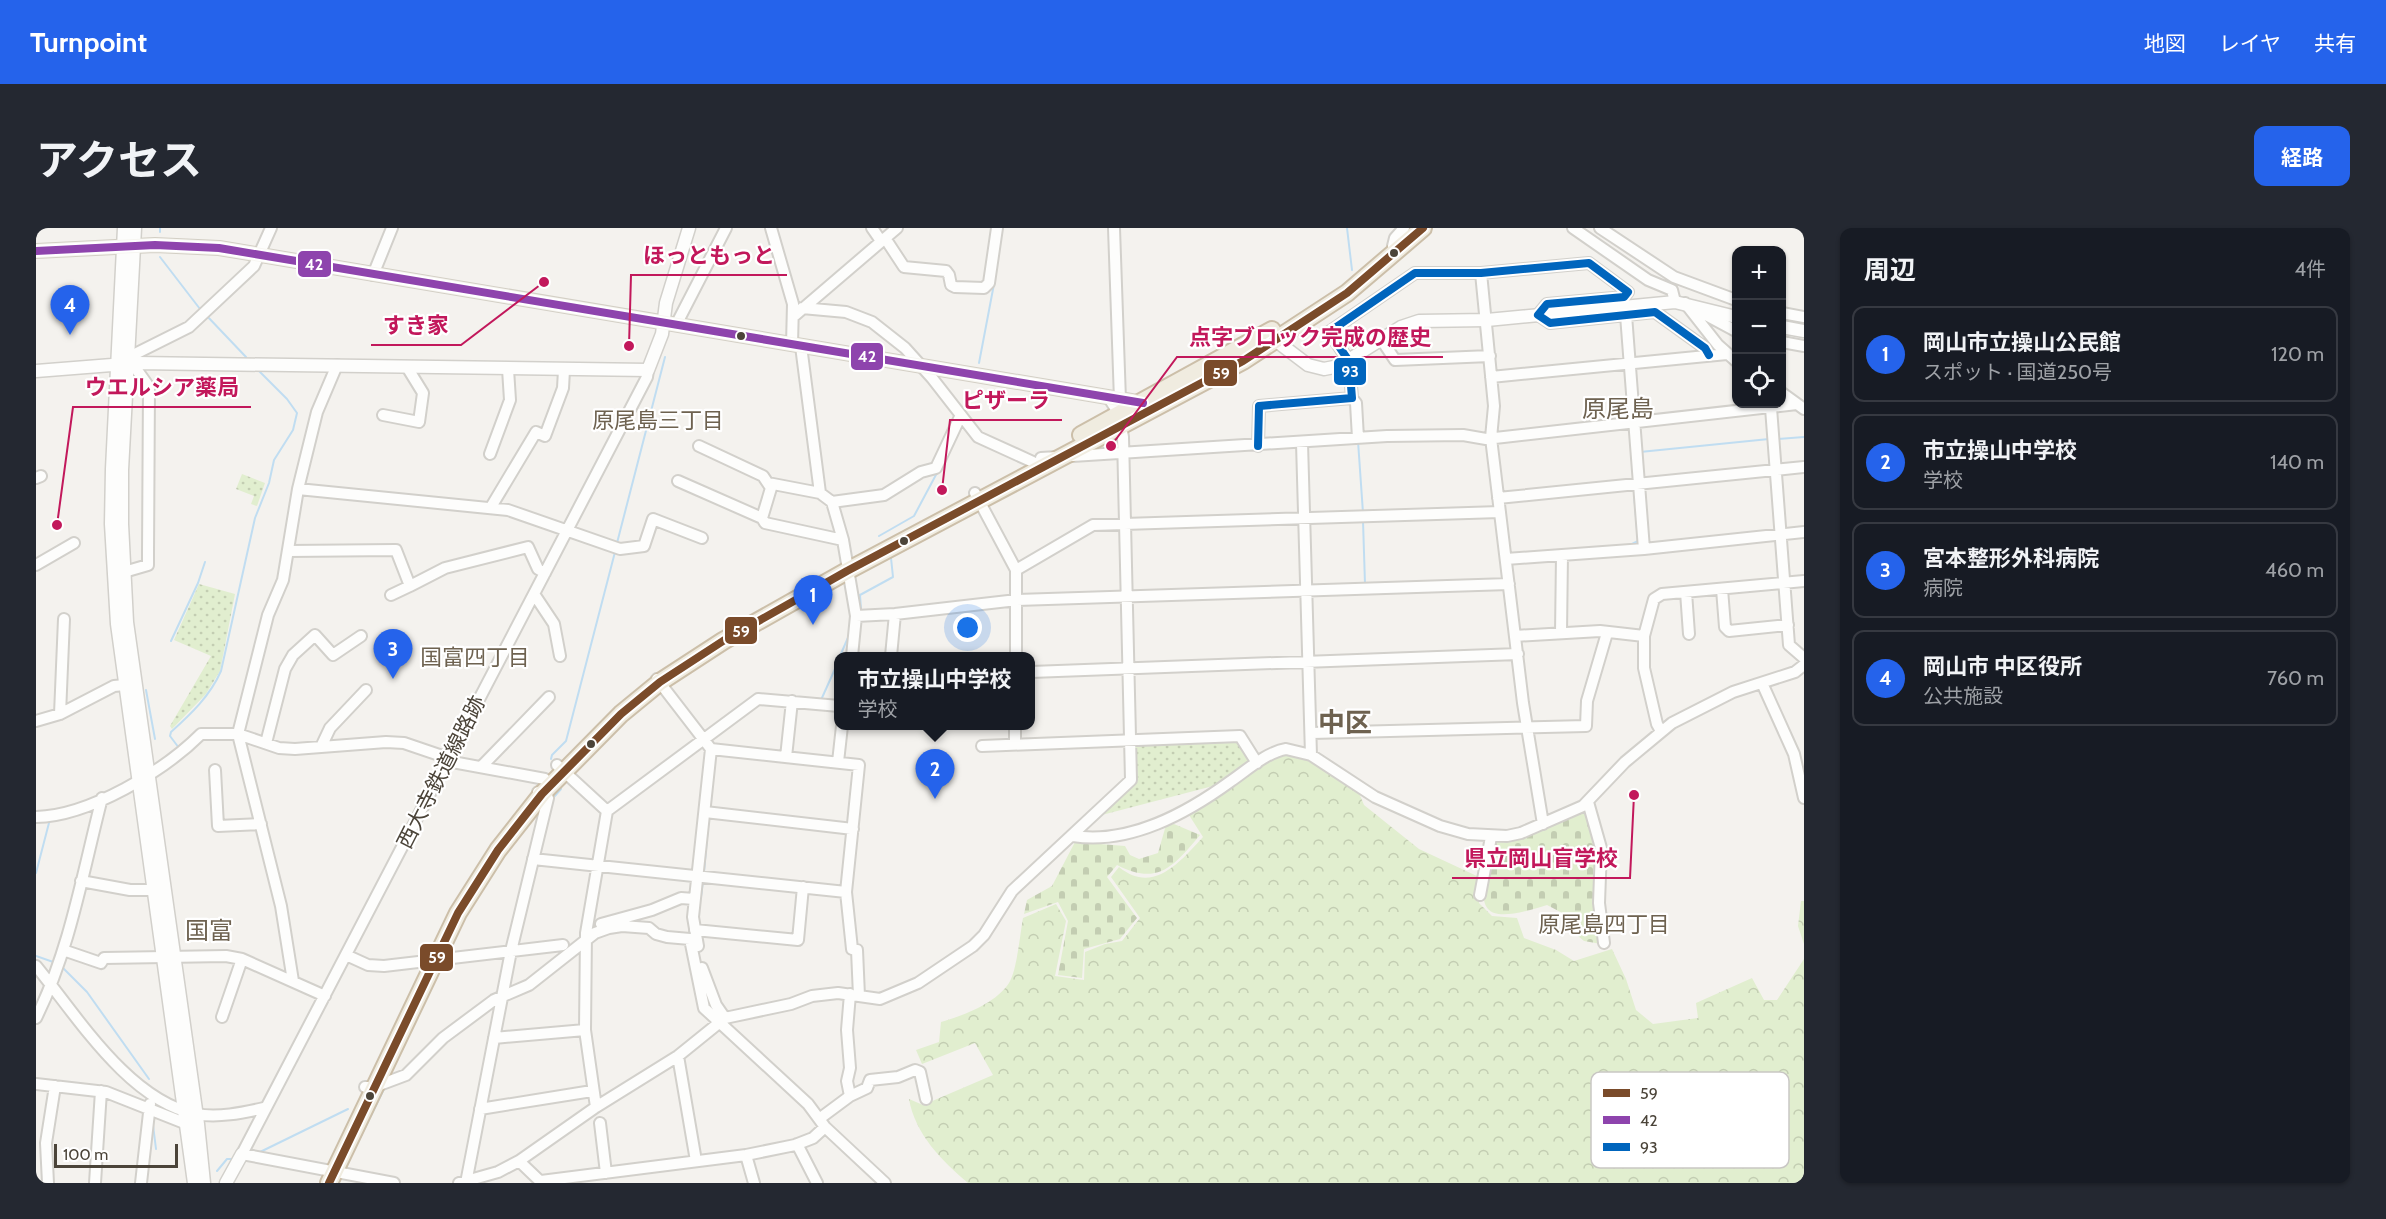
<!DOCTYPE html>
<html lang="ja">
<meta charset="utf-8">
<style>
body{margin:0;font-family:Cabin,"Noto Sans JP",sans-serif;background:#242831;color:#f1f3f6}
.controls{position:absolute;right:18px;top:18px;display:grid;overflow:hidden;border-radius:12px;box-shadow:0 2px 4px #0004}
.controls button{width:54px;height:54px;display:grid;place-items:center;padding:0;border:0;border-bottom:2px solid #363941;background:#171b24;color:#f1f3f6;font:30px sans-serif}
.scale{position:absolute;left:18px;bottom:15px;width:124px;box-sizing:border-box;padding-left:6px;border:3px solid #4b4439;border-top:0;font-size:16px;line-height:21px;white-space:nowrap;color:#4b4439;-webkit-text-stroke:4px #fff;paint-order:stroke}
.you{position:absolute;left:932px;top:400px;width:21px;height:21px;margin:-15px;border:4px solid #fff;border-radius:50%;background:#1a73e8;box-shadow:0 0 0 9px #1a73e833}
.badge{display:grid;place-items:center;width:39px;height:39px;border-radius:50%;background:#2563eb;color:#fff;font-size:20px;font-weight:700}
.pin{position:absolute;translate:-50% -50px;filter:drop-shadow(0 2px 3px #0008)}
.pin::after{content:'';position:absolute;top:32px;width:21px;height:18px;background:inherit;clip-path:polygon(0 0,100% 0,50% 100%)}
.popup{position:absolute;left:798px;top:424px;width:201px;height:78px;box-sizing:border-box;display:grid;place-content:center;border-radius:12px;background:#171b24;filter:drop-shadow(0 2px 4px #0005);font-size:20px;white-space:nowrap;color:#9ea1a6}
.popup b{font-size:22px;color:#f1f3f6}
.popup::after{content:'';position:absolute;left:50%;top:100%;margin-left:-12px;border:12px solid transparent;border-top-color:#171b24}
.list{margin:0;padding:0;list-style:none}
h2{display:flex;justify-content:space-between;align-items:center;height:78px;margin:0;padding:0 24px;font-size:26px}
h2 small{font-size:20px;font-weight:400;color:#9ea1a6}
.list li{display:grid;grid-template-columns:39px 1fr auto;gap:18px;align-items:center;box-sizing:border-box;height:96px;margin:0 12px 12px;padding:0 12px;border:2px solid #363941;border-radius:12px}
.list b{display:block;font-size:22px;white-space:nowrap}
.list p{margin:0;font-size:20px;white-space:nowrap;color:#9ea1a6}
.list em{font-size:20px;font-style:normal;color:#9ea1a6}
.icon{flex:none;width:33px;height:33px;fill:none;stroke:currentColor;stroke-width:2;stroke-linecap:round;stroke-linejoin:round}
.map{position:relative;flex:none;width:1768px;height:955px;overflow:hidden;border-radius:12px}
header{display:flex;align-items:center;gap:36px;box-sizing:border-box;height:84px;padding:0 30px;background:#2563eb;color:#fff}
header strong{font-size:28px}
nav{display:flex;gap:33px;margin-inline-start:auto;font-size:21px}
.intro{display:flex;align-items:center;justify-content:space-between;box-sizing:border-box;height:144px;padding:0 36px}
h1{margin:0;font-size:42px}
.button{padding:15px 27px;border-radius:12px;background:#2563eb;color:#fff;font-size:21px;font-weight:700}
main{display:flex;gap:36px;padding:0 36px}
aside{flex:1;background:#171b24;border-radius:12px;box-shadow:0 2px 4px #0004}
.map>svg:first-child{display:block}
</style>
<header>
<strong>Turnpoint</strong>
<nav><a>地図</a><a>レイヤ</a><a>共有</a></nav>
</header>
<div class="intro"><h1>アクセス</h1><a class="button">経路</a></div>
<main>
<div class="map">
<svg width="1768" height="955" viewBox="0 0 1768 955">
<defs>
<pattern id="green-dots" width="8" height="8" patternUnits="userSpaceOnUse" patternTransform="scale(1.5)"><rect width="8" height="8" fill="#e1eecf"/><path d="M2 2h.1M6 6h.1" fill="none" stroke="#c3cdb2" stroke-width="1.8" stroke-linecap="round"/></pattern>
<pattern id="forest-crowns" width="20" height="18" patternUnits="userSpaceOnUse" patternTransform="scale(1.5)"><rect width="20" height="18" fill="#e1eecf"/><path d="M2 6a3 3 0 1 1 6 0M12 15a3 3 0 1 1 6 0" fill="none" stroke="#c3cdb2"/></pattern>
<pattern id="cemetery-stones" width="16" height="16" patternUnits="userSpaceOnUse" patternTransform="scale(1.5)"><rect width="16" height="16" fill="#e1eecf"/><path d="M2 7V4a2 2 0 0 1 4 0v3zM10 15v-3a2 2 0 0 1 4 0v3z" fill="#c3cdb2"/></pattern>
</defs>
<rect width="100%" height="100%" fill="#f4f2ee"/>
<!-- green -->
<path fill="url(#green-dots)" d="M206,246l23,9 -8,23 -6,-2 3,-8 -18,-7z
M163,356l36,10 -15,77 -14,23 -34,35 -2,-3 41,-70 -37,-16z
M1199,513l5,3 10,17 -37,25 -115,30 39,-39 -3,-29 5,-4z"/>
<!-- forest -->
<path fill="url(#forest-crowns)" d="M1250,525l21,6 52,34 5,12 55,44 60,28v26l13,13 25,2 7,20 32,12 18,11 38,-12 14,30 10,31 17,14 45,-6 -2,-15 56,-25 12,22h13l27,-41v224h-836c-26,-22 -53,-49 -59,-84l14,6 70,-30 -18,-32 -53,21 -6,-14 23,-8 2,-20c23,-7 54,-18 68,-39 8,-13 11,-49 14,-65l33,-14 10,17 -11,55 29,4 1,-28 20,-8 17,-3 18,-23 -29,-41 8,-10c34,28 61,-5 84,-30l-14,-22 64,-44z
M1765,673h3v43l-6,-18z"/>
<!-- cemetery -->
<path fill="url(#cemetery-stones)" d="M1546,580l7,4 9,34 3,98 -17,-3 -13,-11 -1,-13 -23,-12c-80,26 -66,-5 -55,-66z
M1138,596l26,11c-27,32 -42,51 -83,30l-10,12 30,41 -17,21 -36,10 -2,29 -24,-3 10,-54 -10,-19 -34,12 3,-14 25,-14 23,-44 50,4 5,9 9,4 19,-6 8,-28z"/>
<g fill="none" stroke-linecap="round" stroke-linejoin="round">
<!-- stream -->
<path stroke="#c0ddf1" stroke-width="2" d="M124,0v4
M1311,0l5,42
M124,29l40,52
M170,87l40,42
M943,135l15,-79
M1319,138l1,18
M1742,211l26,-2
M1322,213l5,72
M1604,224l129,-13
M1327,293l2,63
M843,308l35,-20 24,-45
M581,315l48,-186
M1594,317l8,-4 -4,-48
M825,381l-1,-14 33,-18 -2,-19
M135,413l27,-58 7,-21
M804,428l10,-23
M110,462l9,49
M785,472l18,-40
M143,520l-9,-12 1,-4c20,-18 39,-36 50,-61l34,-153 14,-35 5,-23 19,-30 4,-17 -10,-14 -28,-28
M515,531l1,-4 14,-14 49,-189
M517,570l8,-9 -1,-4
M674,582l5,-54 3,-2
M668,644l5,-57
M0,645l14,-54
M665,669l2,-16
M0,728l20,7
M26,739l25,25 62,87
M117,897l3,24
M323,912l25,-51
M222,925l90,-44
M181,943l10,-12h7"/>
<defs>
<path id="minor" d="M735,0l22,76 -1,40
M836,0l9,13
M1078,0l6,172
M1537,0l75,52 24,10 3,12
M1564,0l74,49 62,23
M849,10l19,29 42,4 3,4 2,10 4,2 29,1 5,-5 8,-55
M1357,18l2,-8 9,-10
M1445,45l13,133 -3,32 32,265 20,121
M337,47l19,-47
M1649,75l33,42 18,16
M766,80l44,4 26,10 33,26 27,30 46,59 55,25
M1657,80l43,23
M1746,85l22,4
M1590,87l18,234
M757,89l104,-89
M640,97l50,-97
M1345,111l14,21 95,-4
M1746,114l22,4
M765,118l19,147
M1455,149l236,-23
M1746,165l22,16
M1316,170l4,5 2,35
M1735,180l18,237 15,13
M347,187l36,7 4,-29 -16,-26
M1266,215l9,312
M663,218l64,30 8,12 -9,30
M1222,218l1,-40 93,-8 -3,-37 -20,-29 86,-59h66l108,-10 39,29 -4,5 -77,7 -9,11 12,8 105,-11 50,36 4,7
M454,226l20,-54 -2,-31
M1005,230l346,-22 76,-1 23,4 311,-35
M0,250l5,-2
M642,253l84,37 3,5 78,17 13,76 -4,40
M732,255l52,10 12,9 11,38
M262,261l210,21 112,39 24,-3 9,-27 49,19
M939,265l41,77v86
M1462,270l306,-31
M796,274l52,-7 37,-23 15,-4 24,-51
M455,279l45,-75 9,4 18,-48 1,-18
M252,323l108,-1 14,36 -19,9
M1470,331l138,-10 160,-17
M0,337l38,-22
M980,342l77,-45 407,-13
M88,344l24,-7v-11l1,-167 -17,-24 5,-10 52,-26 65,-61 17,-38
M374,358l35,-18 83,-21 10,22 7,4
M1686,361l3,38 4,4 59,-6
M1650,364l3,42
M498,366l20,30 6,32
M820,388l39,-2 122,-14 492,-16
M1525,405l1,-78
M1479,408l85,-5 44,5
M855,428l4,-42
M995,444l487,-18
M621,451l54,70 -18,168 5,29
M1726,455l32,71 10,44
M24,486l4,-95
M0,493l24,-7 54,-28 11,-1
M1625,503l-4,-7 -13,-56v-32l10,-37 8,-5 142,-13
M1276,505l274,-7 1,-25 20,-68
M230,515l19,-74 8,-14 22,-20 18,20 28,-19
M979,516v-18
M946,518l258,-10 17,27
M285,519l9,-19 36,-38
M675,521l148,16 -13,127 6,57 5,1 2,46
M750,529l6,-56
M411,533l98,18
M802,534l4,-36
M521,537l50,46
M445,539l68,-70
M179,542l3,56 43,-2
M1552,574l13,46 -2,55 5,40
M669,584l148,17
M0,589c53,-1 128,-46 165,-83h37l41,14 16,1 91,-7 18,1 44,15
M1037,608c57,9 114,-23 158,-55 16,-11 36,-29 55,-32l25,6 64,42 65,29 28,8 39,2 14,-3 62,-27 42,-44 47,-39 61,-31 62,-20 9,-7
M497,631l313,33
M45,653l49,9h24
M1444,667l11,-58
M565,696l51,-14 29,-12 13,1
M659,702l103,10 5,-53
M27,722l38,13 3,-5 122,-2 16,3 83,37
M310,727l22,10 16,1 179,-21
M0,738c41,50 93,135 160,148 22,4 46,-1 68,-6
M666,740l14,37 9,13
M257,753l-12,-75 -43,-172 30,-119 15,-35 15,-91 19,-77 20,-47
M186,789l20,-58
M0,790c34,-68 47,-147 66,-220
M458,810l91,-8
M642,828l18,105
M0,856l70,8 81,32
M329,859h9l32,-12 37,-37 51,-38 35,-15 66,-52 14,-5 13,-2 27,2 7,6 11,3 23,2 14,69 104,96 17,23 60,56
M814,868l17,-8 3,-8 28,-3 17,-7 5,2 6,27
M560,879l-11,-77 1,-97 21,-122 151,-112 81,7
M444,881l112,-18
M783,891l31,-23 -3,-15 3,-13 -3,-38 3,-36
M564,895l6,50
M761,916l20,39
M710,927l8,28
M483,933l23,22
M505,953l205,-26 49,-10 18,-7 12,-11
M12,955l-2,-40 9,-57
M59,955l6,-92
M105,955l9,-79
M358,955l-152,-29 405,-777 1,-7
M423,955l39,-11 21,-11 77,-54 82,-51 47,-38 66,-14 21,-8 26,-3 42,6 38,-16 55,-37 11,-11 28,-44 119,-111 -8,-343 -4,-23 -10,-16
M430,955l45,-232 37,-153 -10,-6"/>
<path id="tertiary" d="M88,0l-12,241 -1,55 6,100 77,559
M99,0l-13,242v54l5,98 71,502 6,59
M1746,99l22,4
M1239,112l33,25 16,4 15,-3 62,-39 18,-6 68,-1 188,-18 61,15
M0,143l101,-8 511,7 14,-36 4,-31 23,-75
M190,955l16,-29"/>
<path id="secondary" d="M0,23l119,-6 64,3 924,155"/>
<path id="trunk" d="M1045,207l191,-105
M293,955l129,-270 40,-63 44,-56 79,-80 39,-32 63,-41 124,-70 396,-210 104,-68 76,-65"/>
</defs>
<!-- minor casing -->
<use href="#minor" stroke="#d2d0cb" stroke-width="14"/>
<!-- tertiary casing -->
<use href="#tertiary" stroke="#d2d0cb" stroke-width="15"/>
<!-- secondary casing -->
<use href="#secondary" stroke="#d3cfc5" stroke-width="16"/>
<!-- trunk casing -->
<use href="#trunk" stroke="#ccbfa9" stroke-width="20"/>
<!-- minor -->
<use href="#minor" stroke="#fdfdfc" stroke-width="10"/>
<!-- tertiary -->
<use href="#tertiary" stroke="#fdfdfc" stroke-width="12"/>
<!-- secondary -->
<use href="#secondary" stroke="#f7f6f1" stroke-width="14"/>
<!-- trunk -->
<use href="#trunk" stroke="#f0ece0" stroke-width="16"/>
<defs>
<path id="bus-1" d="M293,955l129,-270 40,-63 44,-56 79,-80 39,-32 63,-41 124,-70 396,-210 104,-68 76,-65"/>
<path id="bus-2" d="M0,23l119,-6 64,3 924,155"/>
<path id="bus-3" d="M1222,218l1,-40 93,-8 -3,-37 -20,-29 86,-59h66l108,-10 39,29 -4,5 -77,7 -9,11 12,8 105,-11 50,36 4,7"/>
</defs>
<!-- bus-1 casing -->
<use href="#bus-1" stroke="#fff" stroke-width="12"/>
<!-- bus-2 casing -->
<use href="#bus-2" stroke="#fff" stroke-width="12"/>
<!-- bus-3 casing -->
<use href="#bus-3" stroke="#fff" stroke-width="12"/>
<!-- bus-1 -->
<use href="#bus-1" stroke="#7a4b2a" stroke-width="8"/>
<!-- bus-2 -->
<use href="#bus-2" stroke="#8e44ad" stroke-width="8"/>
<!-- bus-3 -->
<use href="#bus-3" stroke="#0065bd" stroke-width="8"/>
</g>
<!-- markers -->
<g fill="#4b4439" stroke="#fff" stroke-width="2">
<circle cx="1358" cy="25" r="5"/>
<circle cx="705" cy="108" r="5"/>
<circle cx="868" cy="313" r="5"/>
<circle cx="555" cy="516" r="5"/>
<circle cx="334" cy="868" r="5"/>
</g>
<g text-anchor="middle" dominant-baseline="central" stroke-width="4.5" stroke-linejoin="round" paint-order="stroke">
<!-- street labels -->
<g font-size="21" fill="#4b4439" stroke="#fff">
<text transform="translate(405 544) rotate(-63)">西大寺鉄道線路跡</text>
</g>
<!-- neighbourhood labels -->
<g font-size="22" fill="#6e6250" stroke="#fff">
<text x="622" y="192">原尾島三丁目</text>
<text x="439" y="429">国富四丁目</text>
<text x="1568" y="696">原尾島四丁目</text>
</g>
<!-- quarter labels -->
<g font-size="24" fill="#6e6250" stroke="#fff">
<text x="1582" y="180">原尾島</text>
<text x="173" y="702">国富</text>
</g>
<!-- district labels -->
<g font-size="27" font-weight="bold" fill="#6e6250" stroke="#fff">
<text x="1309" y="494">中区</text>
</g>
</g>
<!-- legend -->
<rect x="1555" y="844" width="198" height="96" rx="9" fill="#fff" stroke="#c9c7c4" stroke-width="1.5"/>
<rect x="1567" y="861" width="27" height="8" fill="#7a4b2a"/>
<rect x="1567" y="888" width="27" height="8" fill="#8e44ad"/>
<rect x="1567" y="915" width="27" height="8" fill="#0065bd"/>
<g font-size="16" fill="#4b4439">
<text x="1604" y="871">59</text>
<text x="1604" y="898">42</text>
<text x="1604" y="925">93</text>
</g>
<!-- callouts -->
<path fill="none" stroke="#c2185b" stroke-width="2" d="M593 118L595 47H751M508 54L425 117H335M1075 218L1141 129H1407M21 297L37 179H215M906 262L914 192H1026M1598 567L1594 650H1416"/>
<g fill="#c2185b" stroke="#fff" stroke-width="2">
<circle cx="593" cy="118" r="6"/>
<circle cx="508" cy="54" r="6"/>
<circle cx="1075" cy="218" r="6"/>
<circle cx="21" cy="297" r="6"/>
<circle cx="906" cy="262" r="6"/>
<circle cx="1598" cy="567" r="6"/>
</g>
<g font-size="22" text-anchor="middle" font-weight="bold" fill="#c2185b" stroke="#fff" stroke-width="4.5" stroke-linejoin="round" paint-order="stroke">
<text x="673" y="35">ほっともっと</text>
<text x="380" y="105">すき家</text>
<text x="1274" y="117">点字ブロック完成の歴史</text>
<text x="126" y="167">ウエルシア薬局</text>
<text x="970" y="180">ピザーラ</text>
<text x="1505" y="638">県立岡山盲学校</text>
</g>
<g stroke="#fff" stroke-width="2">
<rect x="261" y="22" width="35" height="28" rx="6" fill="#8e44ad"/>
<rect x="814" y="114" width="34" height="29" rx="6" fill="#8e44ad"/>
<rect x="1297" y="129" width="34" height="29" rx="6" fill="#0065bd"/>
<rect x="1167" y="131" width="35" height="28" rx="6" fill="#7a4b2a"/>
<rect x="688" y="388" width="34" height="29" rx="6" fill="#7a4b2a"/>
<rect x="383" y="715" width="35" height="29" rx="6" fill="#7a4b2a"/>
</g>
<g font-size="16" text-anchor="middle" font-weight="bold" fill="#fff">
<text x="278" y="42">42</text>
<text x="831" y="134">42</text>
<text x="1314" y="149">93</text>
<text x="1185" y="151">59</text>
<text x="705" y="409">59</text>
<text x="401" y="735">59</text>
</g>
</svg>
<div class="controls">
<button>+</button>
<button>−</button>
<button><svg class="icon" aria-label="locate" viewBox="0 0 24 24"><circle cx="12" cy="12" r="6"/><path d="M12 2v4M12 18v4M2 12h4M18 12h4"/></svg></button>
</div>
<div class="scale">100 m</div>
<div class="you"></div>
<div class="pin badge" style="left:777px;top:397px">1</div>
<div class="pin badge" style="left:899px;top:571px">2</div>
<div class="popup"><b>市立操山中学校</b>学校</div>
<div class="pin badge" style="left:357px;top:451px">3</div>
<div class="pin badge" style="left:34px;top:107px">4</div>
</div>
<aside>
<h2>周辺<small>4件</small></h2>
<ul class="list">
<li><span class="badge">1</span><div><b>岡山市立操山公民館</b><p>スポット · 国道250号</p></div><em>120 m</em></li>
<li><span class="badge">2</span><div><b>市立操山中学校</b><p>学校</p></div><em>140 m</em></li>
<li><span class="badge">3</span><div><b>宮本整形外科病院</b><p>病院</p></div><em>460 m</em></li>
<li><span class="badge">4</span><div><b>岡山市 中区役所</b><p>公共施設</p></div><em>760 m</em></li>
</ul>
</aside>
</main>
